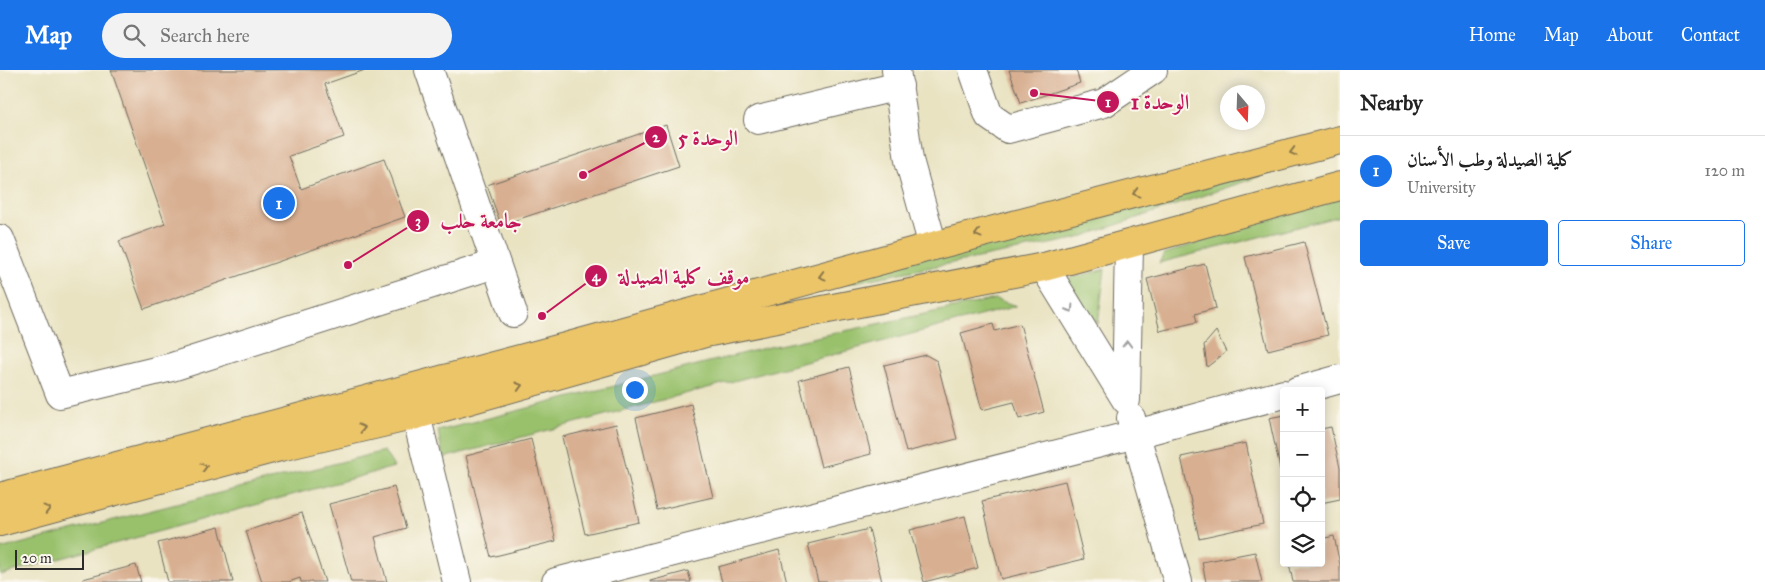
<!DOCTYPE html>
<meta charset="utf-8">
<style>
body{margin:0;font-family:"IM FELL Great Primer",Amiri,serif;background:#f2f2f2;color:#222}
.controls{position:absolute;right:15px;bottom:15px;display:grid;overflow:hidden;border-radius:5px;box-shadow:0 2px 12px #0003}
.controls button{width:45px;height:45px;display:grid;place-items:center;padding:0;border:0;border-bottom:1px solid #e0e0e0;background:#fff;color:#222;font:25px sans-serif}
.compass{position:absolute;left:1220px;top:15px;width:45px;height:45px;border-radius:50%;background:#fff;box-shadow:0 2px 12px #0003;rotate:161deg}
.scale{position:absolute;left:15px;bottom:12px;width:69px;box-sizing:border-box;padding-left:5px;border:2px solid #2b2b2b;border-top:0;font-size:14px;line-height:18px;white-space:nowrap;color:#2b2b2b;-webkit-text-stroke:4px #fbf7ec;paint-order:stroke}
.you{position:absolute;left:634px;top:319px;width:18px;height:18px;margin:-12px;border:4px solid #fff;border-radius:50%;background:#1a73e8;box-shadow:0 0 0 8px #1a73e833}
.badge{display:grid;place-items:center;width:32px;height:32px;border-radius:50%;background:#1a73e8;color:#fff;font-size:16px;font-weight:700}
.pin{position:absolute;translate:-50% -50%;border:2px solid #fff;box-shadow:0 1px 5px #0006}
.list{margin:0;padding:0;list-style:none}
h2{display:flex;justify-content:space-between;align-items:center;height:65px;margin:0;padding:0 20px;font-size:21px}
h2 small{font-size:16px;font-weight:400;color:#767676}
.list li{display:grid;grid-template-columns:32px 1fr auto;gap:15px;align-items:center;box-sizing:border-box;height:70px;padding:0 20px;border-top:1px solid #e0e0e0}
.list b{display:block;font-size:19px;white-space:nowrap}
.list p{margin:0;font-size:16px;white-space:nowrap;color:#767676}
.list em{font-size:16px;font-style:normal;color:#767676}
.actions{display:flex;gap:10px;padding:15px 20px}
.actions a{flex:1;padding:11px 0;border:1px solid #1a73e8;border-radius:5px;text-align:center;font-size:18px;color:#1a73e8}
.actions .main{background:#1a73e8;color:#fff}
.icon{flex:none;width:28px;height:28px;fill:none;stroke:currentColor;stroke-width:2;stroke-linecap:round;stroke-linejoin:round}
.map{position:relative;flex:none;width:1340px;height:512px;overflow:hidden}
header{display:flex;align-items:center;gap:30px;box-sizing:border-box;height:70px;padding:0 25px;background:#1a73e8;color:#fff}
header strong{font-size:24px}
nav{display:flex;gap:28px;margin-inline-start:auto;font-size:18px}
.search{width:350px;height:45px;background:#f2f2f2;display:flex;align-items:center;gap:12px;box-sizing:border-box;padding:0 18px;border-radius:28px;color:#767676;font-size:19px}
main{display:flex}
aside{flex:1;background:#fff}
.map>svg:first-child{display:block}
</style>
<header>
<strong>Map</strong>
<div class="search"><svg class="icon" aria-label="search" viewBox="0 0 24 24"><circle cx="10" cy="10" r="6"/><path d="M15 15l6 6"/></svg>Search here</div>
<nav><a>Home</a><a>Map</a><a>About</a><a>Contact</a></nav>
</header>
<main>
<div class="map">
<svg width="1340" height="512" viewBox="0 0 1340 512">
<rect width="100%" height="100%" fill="#fbf7ec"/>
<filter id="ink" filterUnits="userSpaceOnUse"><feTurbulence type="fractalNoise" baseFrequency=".02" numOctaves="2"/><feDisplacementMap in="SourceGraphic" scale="10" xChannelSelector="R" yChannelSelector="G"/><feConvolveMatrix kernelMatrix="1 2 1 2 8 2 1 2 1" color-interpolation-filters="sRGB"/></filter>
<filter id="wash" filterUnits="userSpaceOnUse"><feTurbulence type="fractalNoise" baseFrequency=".0096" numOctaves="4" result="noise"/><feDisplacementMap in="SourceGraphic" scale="20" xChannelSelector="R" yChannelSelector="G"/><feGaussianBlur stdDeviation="1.12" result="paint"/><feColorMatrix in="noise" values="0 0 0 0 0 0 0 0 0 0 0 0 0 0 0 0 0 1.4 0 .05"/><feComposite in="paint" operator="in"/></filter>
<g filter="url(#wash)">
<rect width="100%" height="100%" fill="#e9e3c2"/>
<!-- green -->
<path fill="#99c16c" stroke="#62764c" d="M1340,79l-265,90 -328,64z
M1340,126v20l-181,47 5,-9z
M1105,199l-7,55 -34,-44z
M995,229l22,7 -574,152 -5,-27 322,-82z
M384,381l10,16 -394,108v-26z"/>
<g id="blocks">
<!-- building -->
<path fill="#d8af91" d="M111,0h254l-40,14 19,53 -55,19 12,33 83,-30 21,58 -261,92 -25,-68 46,-17z
M1009,0h67l4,13 -59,20z
M666,55l13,41 -178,59 -14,-40z
M1304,172l24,93 -60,15 -23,-93z
M1205,194l11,44 -21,6 2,8 -37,9 -13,-52z
M993,254l2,7 25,-7 24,88 -25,7 -5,-17 -32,8 -21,-77z
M1216,261l10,21 -19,15 -3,-22z
M926,285l11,6 20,78 -51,13 -22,-87z
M849,297l22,87 -50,13 -22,-87z
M691,334l22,93 -56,13 -21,-92z
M1284,345v67h-1l-14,-64z
M616,354l23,98 -54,12 -23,-97z
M1331,357l9,41v31l-19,4v-74z
M531,369l25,102 -65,16 -25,-101z
M1246,373l17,81 -64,14 -18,-81z
M1065,411l19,78 -83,20 -19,-78z
M394,417l12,41 -31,9 12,45h-36l-22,-78z
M302,443l23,69h-24l-1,-4 -11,4h-27l-16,-51z
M965,446l13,52 -54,14 -14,-52z
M219,457l14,55h-65l-10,-39z
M869,459l13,53h-64l-10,-38z
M1334,466l6,29v17h-47l-4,-19h32v-24z
M779,480l8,32h-65l-4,-15z
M1255,482l7,30h-56l-4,-20z
M136,495l5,17h-58v-3z
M688,501l3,11h-41v-1z"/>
</g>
</g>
<g filter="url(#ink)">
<use href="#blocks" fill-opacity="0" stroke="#6e6b60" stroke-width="1"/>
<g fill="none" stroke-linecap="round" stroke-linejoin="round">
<defs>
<path id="minor" d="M429,0l84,243
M896,0l13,90 24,86
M973,0l16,46 19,13 96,-26 49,-33
M758,50l141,-34
M0,169l60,155 112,-27 323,-103
M1044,197l82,133 3,-155
M1297,321l43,-12
M416,345l41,167
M1131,348l47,164
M556,512l580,-148 148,-40"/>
<path id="major" d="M0,427l569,-151 364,-100 407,-106
M0,452l280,-75 136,-32 289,-82 339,-66 296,-81"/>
</defs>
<!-- minor casing -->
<use href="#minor" stroke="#6e6b60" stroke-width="30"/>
<!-- major casing -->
<use href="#major" stroke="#6e6b60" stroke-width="30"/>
<!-- minor -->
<use href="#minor" stroke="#fff" stroke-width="28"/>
<!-- major -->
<use href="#major" stroke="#ecc569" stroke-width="28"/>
</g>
<!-- one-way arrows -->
<defs><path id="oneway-chevron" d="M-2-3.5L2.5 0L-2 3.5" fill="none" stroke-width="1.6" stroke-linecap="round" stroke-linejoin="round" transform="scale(1.25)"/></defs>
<g stroke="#8c784a">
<use href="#oneway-chevron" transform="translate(1293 82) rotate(165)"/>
<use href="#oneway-chevron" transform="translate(1136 123) rotate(165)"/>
<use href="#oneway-chevron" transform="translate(978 164) rotate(165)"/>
<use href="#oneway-chevron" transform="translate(822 206) rotate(165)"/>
<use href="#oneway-chevron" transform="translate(519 316) rotate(-16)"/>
<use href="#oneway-chevron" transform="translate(362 358) rotate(-13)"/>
<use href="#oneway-chevron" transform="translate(204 397) rotate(-15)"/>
<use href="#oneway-chevron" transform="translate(47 439) rotate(-15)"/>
</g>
<g stroke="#a0a0a0">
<use href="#oneway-chevron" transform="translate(1070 239) rotate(58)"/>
<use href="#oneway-chevron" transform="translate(1127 274) rotate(-89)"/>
</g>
</g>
<!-- callouts -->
<path fill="none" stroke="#c2185b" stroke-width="2" d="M1034 23L1108 32M583 105L656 67M348 195L418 151M542 246L596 206"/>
<g fill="#c2185b" stroke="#fbf7ec" stroke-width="2">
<circle cx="1034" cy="23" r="5"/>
<circle cx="583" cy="105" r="5"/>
<circle cx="348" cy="195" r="5"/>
<circle cx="542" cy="246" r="5"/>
<circle cx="1108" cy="32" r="12"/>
<circle cx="656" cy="67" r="12"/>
<circle cx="418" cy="151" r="12"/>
<circle cx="596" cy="206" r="12"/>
</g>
<g font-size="15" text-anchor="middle" font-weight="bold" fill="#fff">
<text x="1108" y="37">1</text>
<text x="656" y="72">2</text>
<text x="418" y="156">3</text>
<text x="596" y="211">4</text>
</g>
<g font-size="21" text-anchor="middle" font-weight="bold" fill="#c2185b" stroke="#fbf7ec" stroke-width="4" stroke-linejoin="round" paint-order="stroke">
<text x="1160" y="39">الوحدة 1</text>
<text x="708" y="75">الوحدة 5</text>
<text x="481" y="158">جامعة حلب</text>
<text x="684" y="214">موقف كلية الصيدلة</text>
</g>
</svg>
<div class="controls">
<button>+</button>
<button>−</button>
<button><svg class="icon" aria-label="locate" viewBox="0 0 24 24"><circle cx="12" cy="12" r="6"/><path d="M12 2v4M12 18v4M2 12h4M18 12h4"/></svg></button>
<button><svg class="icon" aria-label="layers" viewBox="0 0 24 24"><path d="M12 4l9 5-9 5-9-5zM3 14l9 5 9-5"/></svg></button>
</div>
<svg class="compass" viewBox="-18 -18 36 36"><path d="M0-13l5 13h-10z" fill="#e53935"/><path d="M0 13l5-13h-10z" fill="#767676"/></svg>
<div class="scale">20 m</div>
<div class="you"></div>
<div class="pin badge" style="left:279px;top:133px">1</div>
</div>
<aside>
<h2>Nearby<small></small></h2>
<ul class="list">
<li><span class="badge">1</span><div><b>كلية الصيدلة وطب الأسنان</b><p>University</p></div><em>120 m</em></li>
</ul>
<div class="actions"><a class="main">Save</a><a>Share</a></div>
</aside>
</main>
